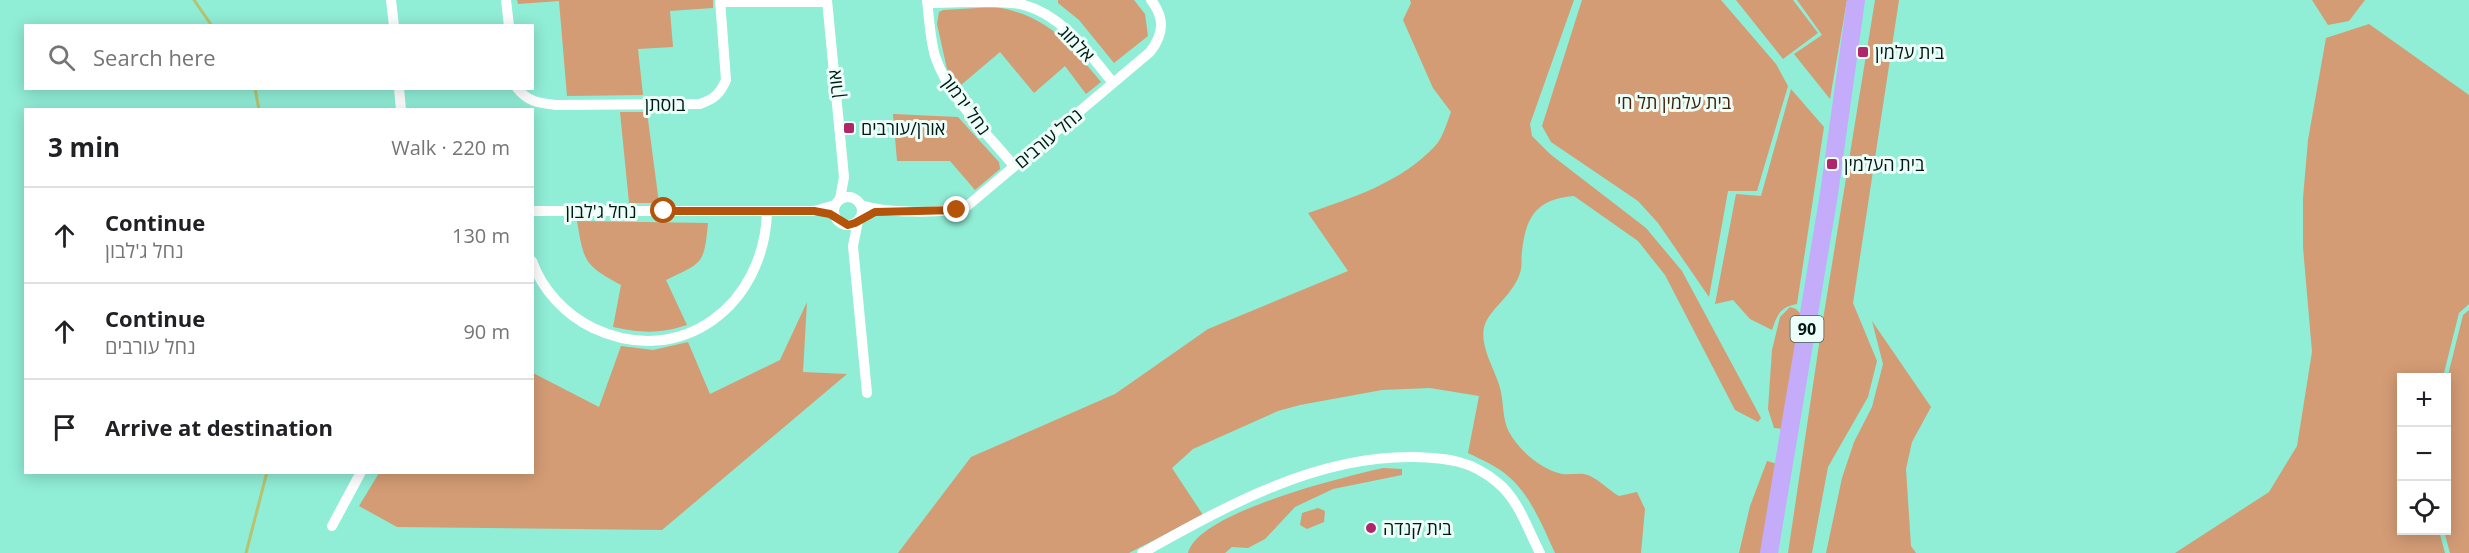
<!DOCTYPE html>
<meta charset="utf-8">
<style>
body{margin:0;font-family:"Open Sans","Noto Sans Hebrew",sans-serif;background:#f2f2f2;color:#202124}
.controls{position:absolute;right:18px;bottom:18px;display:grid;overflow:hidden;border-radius:0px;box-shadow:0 3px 15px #0003}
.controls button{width:54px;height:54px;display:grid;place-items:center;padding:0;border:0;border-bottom:2px solid #e0e0e0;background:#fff;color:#202124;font:30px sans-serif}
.stop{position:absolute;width:18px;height:18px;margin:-14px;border:4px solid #b45309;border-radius:50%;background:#fff}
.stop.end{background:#b45309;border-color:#fff;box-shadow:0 2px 6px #0008}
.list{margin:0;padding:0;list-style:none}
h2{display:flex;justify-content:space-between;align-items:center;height:78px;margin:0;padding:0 24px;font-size:26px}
h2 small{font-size:20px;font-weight:400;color:#757577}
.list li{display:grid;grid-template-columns:39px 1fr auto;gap:18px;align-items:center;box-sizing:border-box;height:96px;padding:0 24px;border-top:2px solid #e0e0e0}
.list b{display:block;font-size:22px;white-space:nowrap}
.list p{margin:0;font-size:20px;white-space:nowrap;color:#757577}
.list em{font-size:20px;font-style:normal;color:#757577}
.icon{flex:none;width:33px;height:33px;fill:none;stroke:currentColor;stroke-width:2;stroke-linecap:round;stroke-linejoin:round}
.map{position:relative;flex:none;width:2469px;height:553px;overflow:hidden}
.search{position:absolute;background:#fff;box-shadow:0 3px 15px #0003;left:24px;top:24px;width:510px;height:66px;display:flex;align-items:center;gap:15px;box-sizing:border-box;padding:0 21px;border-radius:0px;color:#757577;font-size:22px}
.panel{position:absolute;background:#fff;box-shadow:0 3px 15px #0003;left:24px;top:108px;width:510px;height:366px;border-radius:0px}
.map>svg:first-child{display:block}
</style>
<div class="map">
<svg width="2469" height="553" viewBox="0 0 2469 553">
<rect width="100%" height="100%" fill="#90edd6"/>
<!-- green -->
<path fill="#d39c75" d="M517,0h196v8l-43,3 3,36 -35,2 5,46 -76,1 -8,-95 -41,3z
M1058,0h76l11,14 3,22 -34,27 -35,-43 -21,-17z
M1410,0h164l-44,124 2,12 18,18 96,74 36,43 79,147 -3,4 -23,-12 -70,-135 -27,-34 -64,-45c-37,3 -48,20 -52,55 -1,6 0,13 -1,18 -4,20 -23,34 -33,49 -14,21 7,50 12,70 4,14 2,31 9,44 11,19 31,37 53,42 7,1 15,-1 22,0 12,2 24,16 35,22l18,-4 8,17 -4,44h-86c-12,-26 -24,-57 -46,-76 -12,-11 -27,-17 -41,-24l11,-57 -49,-8 -48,2 -82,15 -22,6 -85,38 -21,19 31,47 -74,38h-231l73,-96 144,-63 93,-65 140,-58 -40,-58c44,-15 94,-31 127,-67 8,-8 12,-24 16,-34l-18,-24 -30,-68 8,-17z
M1582,0h139l55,64 12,22 -31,105h-29l-19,106 -51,-74 -20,-22 -87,-59 -9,-16z
M1736,0h57l25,33 -35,26z
M1797,0h50l-17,99 -36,-45 28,-19z
M1875,0h24l-46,303 24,58 -9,36 -40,70 -16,86h-24l32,-215z
M2312,0h53l-16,21 -21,4z
M995,7c52,8 74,36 106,75l-15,12 -21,-28 -31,27 -34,-41 -39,33 -14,-16 -10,-45 2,-12 4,-2z
M2369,24l100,71v209l-10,9 -16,64 -41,1v152l37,1 6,22h-270l94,-61 28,-46 15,-94 -9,-105v-49l5,-58 18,-102z
M1791,89l33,38 -27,177c-17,3 -20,11 -25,26l-22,-11 -17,-19 -18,4 21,-110 25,2z
M620,112h27l12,91h-30z
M893,114l65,3 41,45 1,7 -25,21 -25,-29h-53z
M577,221l131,2c-4,42 -5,39 -42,57l21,45c-28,9 -45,8 -74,2l8,-42c-37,-20 -37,-23 -44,-64z
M807,302l-4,70 44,2 -185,156 -265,-3 -38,-21 20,-33 153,-1 1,-99 66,34 22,-61 32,4 35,-8 22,52 70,-34z
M1790,307l6,2 5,5 -17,115 -10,-1 -6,-19 4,-59 8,-33z
M2469,310v243h-19l-6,-22 2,-1 1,-151 16,-64z
M1872,321l59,86 -19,35 -6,27 5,77 5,7h-90l16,-75 12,-36 18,-35 11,-43z
M1767,461l14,4 -16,88h-26l11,-47z
M1383,468l19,1v6l-69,14 -38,18 -30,32 -17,9 -16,-1 -7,6h-37c10,-41 156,-76 195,-85z
M1318,508l7,3 -1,11 -17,7 -7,-4 2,-12z"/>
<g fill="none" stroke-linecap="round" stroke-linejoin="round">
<!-- stream -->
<path stroke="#b6c46f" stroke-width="3" d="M194,0l18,26
M255,88l4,22
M246,553l21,-81"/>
<!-- minor -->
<path stroke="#fff" stroke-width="10" d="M391,0l3,26
M506,0l3,26
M827,0l17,177 -4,22
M927,0c2,18 3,38 8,56 14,42 51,76 79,110
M721,2h106
M928,3c25,0 69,-3 92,1 41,9 68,48 93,79
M399,88l2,22
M517,88c11,14 22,15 39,17l144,-1c14,-5 20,-10 26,-24l-6,-80
M834 211a14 14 0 1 1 28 0a14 14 0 1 1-28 0Z
M861,205c22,8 82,9 105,2l184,-155c14,-18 15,-34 1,-52
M532,211h282l21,-6
M858,221l-5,25 14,147
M532,261c10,29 34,54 61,67 89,42 172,-24 174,-117
M332,526l29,-54
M1142,553c85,-47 172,-97 271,-96 34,1 58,3 85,26 20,16 30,47 42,70"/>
<!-- trunk -->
<path stroke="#c4acfa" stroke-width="18" d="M1769,553l60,-359 27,-194"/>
</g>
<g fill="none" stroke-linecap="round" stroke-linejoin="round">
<!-- route -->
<path stroke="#b45309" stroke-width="8" d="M664,211h150l16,3 18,11 7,-2 20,-11 82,-2"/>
</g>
<!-- markers -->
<g fill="#b02769" stroke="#edfef9" stroke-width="2">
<rect x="1857" y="46" width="12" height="12" rx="3"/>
<rect x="843" y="122" width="12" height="12" rx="3"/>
<rect x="1826" y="158" width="12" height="12" rx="3"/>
<circle cx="1371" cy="528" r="6"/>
</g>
<g text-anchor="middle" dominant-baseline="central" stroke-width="6" stroke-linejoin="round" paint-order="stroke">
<!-- shield labels -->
<rect fill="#edfef9" stroke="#475d58" stroke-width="1.5" x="1790.5" y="316" width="33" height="26" rx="4.5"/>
<g font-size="16" font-weight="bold" fill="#001813">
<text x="1807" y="329">90</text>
</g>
<!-- street labels -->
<g font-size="18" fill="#001813" stroke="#edfef9">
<text transform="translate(1077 43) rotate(46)">אלמוג</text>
<text transform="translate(835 84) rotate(-96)">אורן</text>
<text x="665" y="104">בוסתן</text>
<text transform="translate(966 104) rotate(54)">נחל ירמוך</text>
<text transform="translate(1048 138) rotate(-40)">נחל עורבים</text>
<text x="601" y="211">נחל ג'לבון</text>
</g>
<!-- poi labels -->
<g font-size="18" fill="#001813" stroke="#edfef9" text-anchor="start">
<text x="1875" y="52">בית עלמין</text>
<text x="861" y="128">אורן/עורבים</text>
<text x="1844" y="164">בית העלמין</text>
<text x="1383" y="528">בית קנדה</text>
</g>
<!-- park labels -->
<g font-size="18" fill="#40230c" stroke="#edfef9">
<text x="1674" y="102">בית עלמין תל חי</text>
</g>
</g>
</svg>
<div class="controls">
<button>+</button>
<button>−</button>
<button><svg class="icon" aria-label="locate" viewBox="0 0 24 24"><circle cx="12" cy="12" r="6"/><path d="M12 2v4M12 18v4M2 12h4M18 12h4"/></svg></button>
</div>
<div class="stop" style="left:664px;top:211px"></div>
<div class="stop end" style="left:957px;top:210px"></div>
<div class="search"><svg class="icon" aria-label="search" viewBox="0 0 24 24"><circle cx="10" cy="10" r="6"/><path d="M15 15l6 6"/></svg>Search here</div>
<section class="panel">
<h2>3 min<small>Walk · 220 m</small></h2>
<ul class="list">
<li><svg class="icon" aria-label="ahead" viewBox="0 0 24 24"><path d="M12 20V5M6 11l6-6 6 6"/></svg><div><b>Continue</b><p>נחל ג'לבון</p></div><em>130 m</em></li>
<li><svg class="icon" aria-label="ahead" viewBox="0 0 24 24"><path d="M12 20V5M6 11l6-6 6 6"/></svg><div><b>Continue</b><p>נחל עורבים</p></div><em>90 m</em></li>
<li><svg class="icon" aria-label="arrive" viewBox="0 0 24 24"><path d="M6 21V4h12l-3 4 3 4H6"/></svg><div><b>Arrive at destination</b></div></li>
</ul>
</section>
</div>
